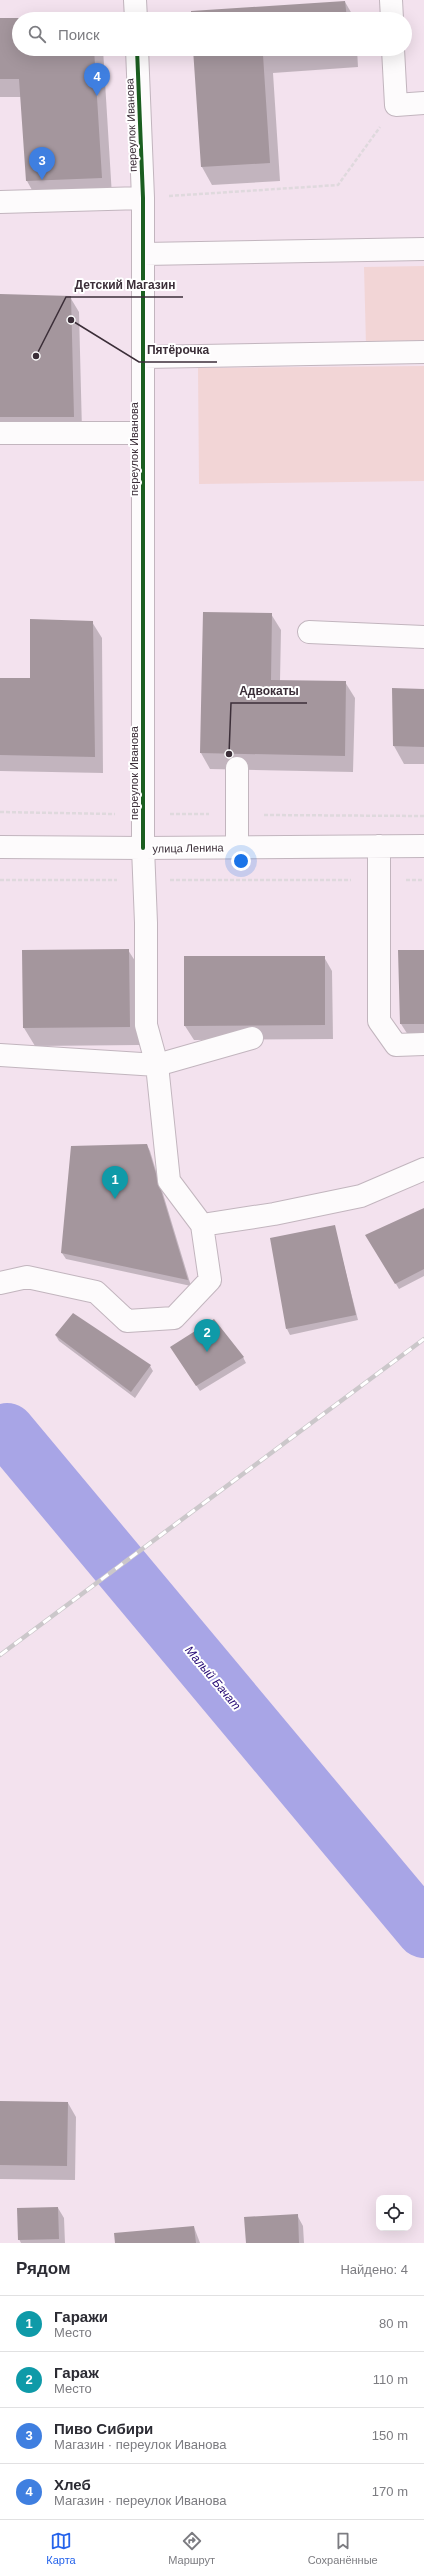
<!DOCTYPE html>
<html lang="ru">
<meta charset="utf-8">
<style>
body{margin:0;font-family:Helvetica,sans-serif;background:#f2f2f3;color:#2b2b33}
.controls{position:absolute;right:12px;bottom:12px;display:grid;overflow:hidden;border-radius:8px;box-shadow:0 4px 16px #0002}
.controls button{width:36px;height:36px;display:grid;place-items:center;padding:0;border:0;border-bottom:1px solid #e1e1e2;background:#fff;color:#2b2b33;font:20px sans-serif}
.you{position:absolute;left:241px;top:861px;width:14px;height:14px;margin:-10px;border:3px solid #fff;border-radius:50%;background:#1a73e8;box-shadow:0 0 0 6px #1a73e833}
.badge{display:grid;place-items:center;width:26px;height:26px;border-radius:50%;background:#2563eb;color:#fff;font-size:13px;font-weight:700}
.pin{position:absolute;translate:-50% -33px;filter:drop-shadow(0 1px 2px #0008)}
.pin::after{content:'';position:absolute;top:21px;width:14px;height:12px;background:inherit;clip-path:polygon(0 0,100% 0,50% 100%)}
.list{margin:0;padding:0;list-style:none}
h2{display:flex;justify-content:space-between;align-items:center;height:52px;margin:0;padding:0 16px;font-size:17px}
h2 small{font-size:13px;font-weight:400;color:#7c7c81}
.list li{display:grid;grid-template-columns:26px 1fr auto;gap:12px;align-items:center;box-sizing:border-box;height:56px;padding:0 16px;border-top:1px solid #e1e1e2}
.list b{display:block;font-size:15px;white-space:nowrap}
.list p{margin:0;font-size:13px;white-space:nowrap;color:#7c7c81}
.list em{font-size:13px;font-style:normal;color:#7c7c81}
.icon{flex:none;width:22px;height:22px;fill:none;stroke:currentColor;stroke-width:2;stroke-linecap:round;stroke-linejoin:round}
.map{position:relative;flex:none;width:424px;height:2243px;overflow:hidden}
.search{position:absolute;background:#fff;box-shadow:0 4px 16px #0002;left:12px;right:12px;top:12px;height:44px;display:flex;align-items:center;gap:10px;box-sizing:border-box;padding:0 14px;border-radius:22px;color:#7c7c81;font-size:15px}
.sheet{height:276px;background:#fff}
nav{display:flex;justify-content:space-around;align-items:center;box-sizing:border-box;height:56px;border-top:1px solid #e1e1e2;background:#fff;font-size:11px;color:#7c7c81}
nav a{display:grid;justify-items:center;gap:2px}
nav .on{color:#2563eb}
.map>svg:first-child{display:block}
</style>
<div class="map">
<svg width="424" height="2243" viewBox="0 0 424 2243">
<rect width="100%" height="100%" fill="#f3e2ee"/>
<!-- green -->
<path fill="#f2d5d6" d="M424,266v78l-58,1 -2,-78z
M424,366v115l-225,3 -1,-116z"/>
<!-- shadow -->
<path fill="#0003" d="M345,2l10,17h-163z
M92,18l-73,1v30h84l9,147 -75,3 -10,-18 -6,-84h-21v-78z
M194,49h163l1,18 -85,6 7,108 -68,4 -10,-18z
M0,295l70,2 9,15 3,119h-82z
M271,614l10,16 -1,51 65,1 10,16 -2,74 -143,-3 -9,-16z
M92,622l10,16 1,135 -103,-2v-92h31z
M393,689l31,1v74h-20l-10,-18z
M128,950l11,17v78l-104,1 -11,-18 -1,-77z
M399,951h25v87h-14l-9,-14z
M185,957h139l8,14 1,68 -139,1 -9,-14z
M147,1145l3,6 41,135 -125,-27 -4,-6z
M424,1209v67l-25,13 -32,-54z
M334,1226l24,94 -68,15 -3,-6z
M56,1336l94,30 3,5 -18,27 -76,-57z
M175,1353l68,4 3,6 -46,28z
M0,2102l68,1 8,14 -1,63 -75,-1z
M58,2208l6,10 1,25h-44l-2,-4z
M297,2215l6,11 1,17h-57z
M194,2227l6,16h-84z"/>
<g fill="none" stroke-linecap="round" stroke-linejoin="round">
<!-- river -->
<path stroke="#a8a5e6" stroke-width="56" d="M0,1433l7,-2 417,499"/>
</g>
<!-- building -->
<path fill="#a4969d" d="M345,1l2,18h-156v-8z
M92,17l1,2h-63v-1z
M0,18h19v31h75l8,129 -76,3 -7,-102h-19z
M193,49h144v1l-74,5 7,108 -69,4z
M0,294l71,2 3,121h-74z
M203,612l69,1 -1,67 75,1 -1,75 -145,-3z
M30,619l63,2 2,136 -95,-2v-77h30z
M392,688l32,1v58l-31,-1z
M129,949l1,78 -107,1 -1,-78z
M398,950h26v74h-24z
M184,956h141v69l-141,1z
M147,1144l41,136 -127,-27 10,-107z
M424,1208v61l-29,15 -30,-49z
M335,1225l21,90 -70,14 -16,-91z
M73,1313l78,52 -20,27 -76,-57z
M214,1319l30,38 -48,29 -26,-39z
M0,2101l68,1 -1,64 -67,-1z
M58,2207l1,32 -41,1 -1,-32z
M298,2214l1,29h-53l-2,-26z
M194,2226l2,17h-81l-1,-10z"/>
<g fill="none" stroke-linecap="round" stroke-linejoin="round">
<defs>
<path id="minor" d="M135,0l1,19
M391,0l1,19
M137,49l6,149v650l3,75v102l11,40 12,116 33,44 72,-11 87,-18 63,-27
M393,49l3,56 28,-2
M0,202l143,-4
M144,254l280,-5
M144,357l280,-5
M0,433h142
M309,632l115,5
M237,768v79
M379,846v175l17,24 28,-1
M0,847l143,1 281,-2
M0,1055l157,10 95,-27
M0,1283l27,-6 69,15 31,29 47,-3 36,-38 -8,-55"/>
</defs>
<!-- minor casing -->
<use href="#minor" stroke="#c2b5be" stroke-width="24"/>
<!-- path -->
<path stroke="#dfd9dd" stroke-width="2.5" stroke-dasharray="4 2" stroke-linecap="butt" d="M169,196l169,-11 42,-58
M0,812l115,2
M170,814h39
M264,815l160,1
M0,880h117
M170,880h181
M406,880h18"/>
<!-- minor -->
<use href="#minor" stroke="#fdfbfc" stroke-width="22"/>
<defs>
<path id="rail" d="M0,1655l424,-316"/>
</defs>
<!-- rail casing -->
<use href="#rail" stroke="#cbc7ca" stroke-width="4.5"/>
<!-- rail -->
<use href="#rail" stroke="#fff" stroke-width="3" stroke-dasharray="9" stroke-linecap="butt"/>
<defs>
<path id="cycleway" d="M137,49l6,149v650"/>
</defs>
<!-- cycleway casing -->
<use href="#cycleway" stroke="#fff" stroke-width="6"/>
<!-- cycleway -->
<use href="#cycleway" stroke="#1b5e20" stroke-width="4"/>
</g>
<g text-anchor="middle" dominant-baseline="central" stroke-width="4" stroke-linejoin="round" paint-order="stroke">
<!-- street labels -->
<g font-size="11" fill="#3b2e38" stroke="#fff">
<text transform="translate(131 125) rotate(-92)">переулок Иванова</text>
<text transform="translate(134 449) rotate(-90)">переулок Иванова</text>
<text transform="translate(134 773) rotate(-90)">переулок Иванова</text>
<text transform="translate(188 848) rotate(-1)">улица Ленина</text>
</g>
<!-- water labels -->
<g font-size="12" font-style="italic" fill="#240873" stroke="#fff">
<text transform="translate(213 1678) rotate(50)">Малый Бачат</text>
</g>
</g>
<!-- callouts -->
<path fill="none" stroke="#3b2e38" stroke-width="1.5" d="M36 356L66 297H183M71 320L139 362H217M229 754L231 703H307"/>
<g fill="#3b2e38" stroke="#fff" stroke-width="1.5">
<circle cx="36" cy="356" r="4"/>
<circle cx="71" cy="320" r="4"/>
<circle cx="229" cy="754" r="4"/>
</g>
<g font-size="12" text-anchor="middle" font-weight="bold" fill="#3b2e38" stroke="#fff" stroke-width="4" stroke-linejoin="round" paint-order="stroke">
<text x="125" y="289">Детский Магазин</text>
<text x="178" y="354">Пятёрочка</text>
<text x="269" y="695">Адвокаты</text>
</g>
</svg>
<div class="controls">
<button><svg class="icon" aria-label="locate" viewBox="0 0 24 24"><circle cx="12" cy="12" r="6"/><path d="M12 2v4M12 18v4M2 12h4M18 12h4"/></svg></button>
</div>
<div class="you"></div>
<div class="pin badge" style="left:115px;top:1199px;background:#0f9aa8">1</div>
<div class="pin badge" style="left:207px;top:1352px;background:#0f9aa8">2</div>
<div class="pin badge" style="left:42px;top:180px;background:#3f7fe0">3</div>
<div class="pin badge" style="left:97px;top:96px;background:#3f7fe0">4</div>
<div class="search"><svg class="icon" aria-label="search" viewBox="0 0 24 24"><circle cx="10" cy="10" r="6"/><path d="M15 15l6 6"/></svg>Поиск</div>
</div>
<section class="sheet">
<h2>Рядом<small>Найдено: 4</small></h2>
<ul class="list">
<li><span class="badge" style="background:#0f9aa8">1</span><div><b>Гаражи</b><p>Место</p></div><em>80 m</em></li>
<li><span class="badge" style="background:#0f9aa8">2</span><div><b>Гараж</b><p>Место</p></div><em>110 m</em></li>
<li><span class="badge" style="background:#3f7fe0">3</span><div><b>Пиво Сибири</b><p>Магазин · переулок Иванова</p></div><em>150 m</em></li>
<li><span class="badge" style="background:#3f7fe0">4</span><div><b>Хлеб</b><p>Магазин · переулок Иванова</p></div><em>170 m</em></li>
</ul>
</section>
<nav>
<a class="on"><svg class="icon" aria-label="map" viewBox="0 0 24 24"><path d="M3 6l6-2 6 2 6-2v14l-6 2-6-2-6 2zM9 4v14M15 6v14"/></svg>Карта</a>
<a><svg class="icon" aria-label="directions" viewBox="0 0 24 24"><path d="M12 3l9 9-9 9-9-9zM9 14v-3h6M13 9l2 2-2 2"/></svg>Маршрут</a>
<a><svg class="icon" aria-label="saved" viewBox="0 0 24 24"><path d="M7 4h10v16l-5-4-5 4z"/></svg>Сохранённые</a>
</nav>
